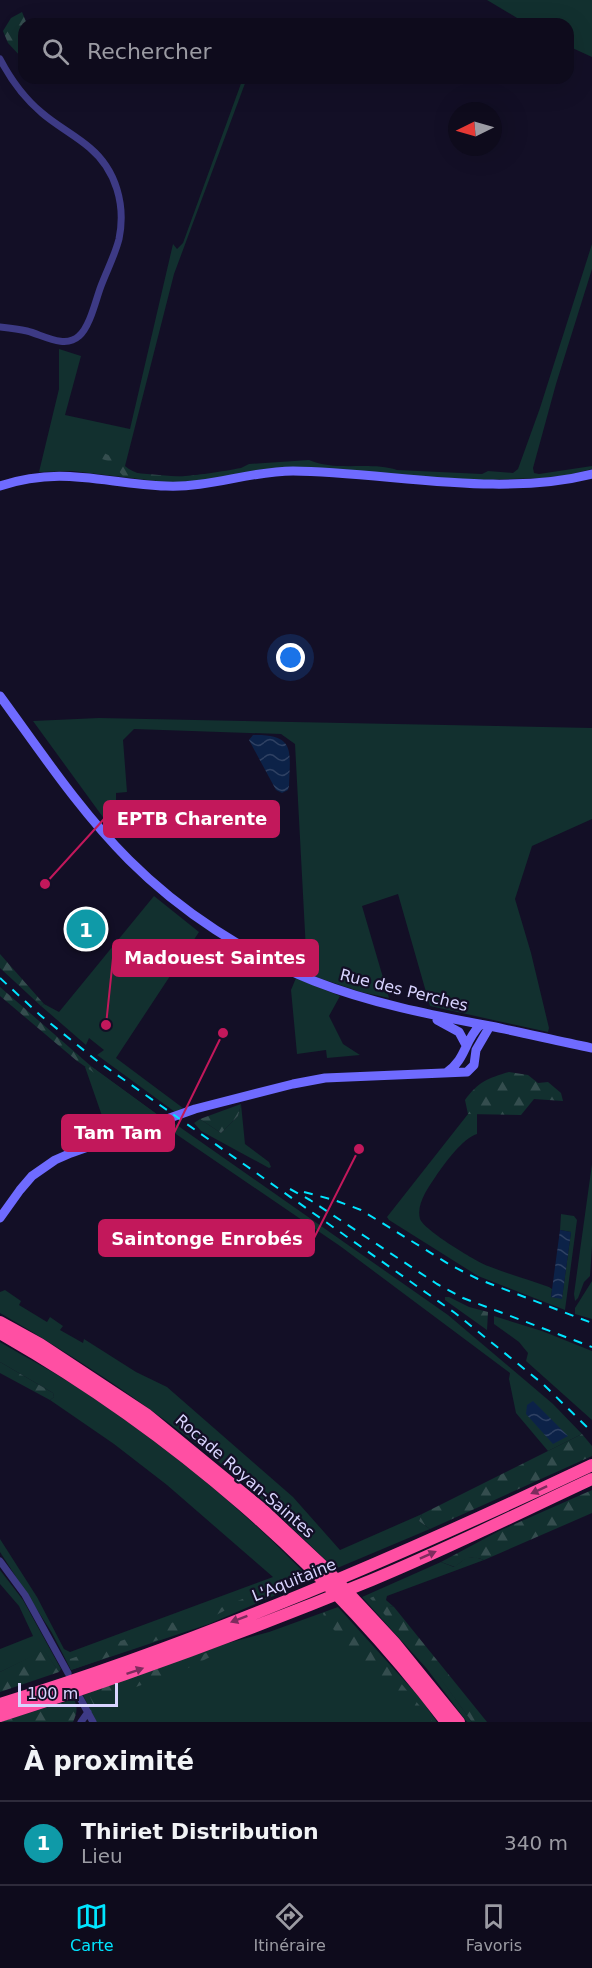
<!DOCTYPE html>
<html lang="fr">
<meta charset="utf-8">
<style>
body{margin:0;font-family:"DejaVu Sans",sans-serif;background:#1c1929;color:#f1f3f6}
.compass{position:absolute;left:448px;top:102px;width:54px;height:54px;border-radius:50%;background:#0e0b1c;box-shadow:0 6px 24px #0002;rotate:265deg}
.scale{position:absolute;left:18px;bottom:15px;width:100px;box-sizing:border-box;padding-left:6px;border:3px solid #d9d4ff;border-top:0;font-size:16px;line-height:21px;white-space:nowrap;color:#d9d4ff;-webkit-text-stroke:4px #130f26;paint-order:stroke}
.you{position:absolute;left:291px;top:658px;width:21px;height:21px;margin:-15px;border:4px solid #fff;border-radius:50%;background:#1a73e8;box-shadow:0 0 0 9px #1a73e833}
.badge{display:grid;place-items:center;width:39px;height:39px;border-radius:50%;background:#00e5ff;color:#fff;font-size:20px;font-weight:700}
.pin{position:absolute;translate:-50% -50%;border:3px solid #fff;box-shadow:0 2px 6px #0006}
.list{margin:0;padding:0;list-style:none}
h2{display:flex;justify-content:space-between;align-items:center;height:78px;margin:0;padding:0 24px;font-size:26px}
h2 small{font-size:20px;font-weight:400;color:#9b9ba3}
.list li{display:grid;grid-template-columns:39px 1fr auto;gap:18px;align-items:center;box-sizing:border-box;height:84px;padding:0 24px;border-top:2px solid #2e2b3b}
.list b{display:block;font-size:22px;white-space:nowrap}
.list p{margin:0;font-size:20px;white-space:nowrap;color:#9b9ba3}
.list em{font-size:20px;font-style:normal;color:#9b9ba3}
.icon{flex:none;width:33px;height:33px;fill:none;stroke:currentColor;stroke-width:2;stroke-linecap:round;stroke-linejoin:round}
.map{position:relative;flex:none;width:592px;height:1722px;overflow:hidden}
.search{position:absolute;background:#0e0b1c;box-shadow:0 6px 24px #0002;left:18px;right:18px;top:18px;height:66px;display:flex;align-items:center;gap:15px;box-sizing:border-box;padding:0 21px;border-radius:18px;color:#9b9ba3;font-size:22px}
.sheet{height:162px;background:#0e0b1c}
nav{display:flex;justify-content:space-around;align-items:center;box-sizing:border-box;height:84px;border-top:2px solid #2e2b3b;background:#0e0b1c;font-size:16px;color:#9b9ba3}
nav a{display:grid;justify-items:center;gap:3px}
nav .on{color:#00e5ff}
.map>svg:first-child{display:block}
</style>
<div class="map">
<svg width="592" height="1722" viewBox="0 0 592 1722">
<defs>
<pattern id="forest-firs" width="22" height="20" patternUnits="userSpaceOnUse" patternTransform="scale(1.5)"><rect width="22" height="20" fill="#12302f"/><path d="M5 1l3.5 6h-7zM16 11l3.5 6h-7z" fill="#344d4e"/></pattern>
<pattern id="water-waves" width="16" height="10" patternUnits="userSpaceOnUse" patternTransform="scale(1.5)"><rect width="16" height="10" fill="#0c2248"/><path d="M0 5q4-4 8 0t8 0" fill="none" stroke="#2f4163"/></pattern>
</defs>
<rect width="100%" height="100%" fill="#130f26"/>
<!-- grass -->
<path fill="#12302f" d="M487,0h105v57l-24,-11v-22h-41z
M243,78h4l-73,196 -49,192c21,20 88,7 116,2l8,-4 60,-4c27,12 61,1 88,10l85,4 6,-3 25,2 5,-4 22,-61 52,-164v25l-36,115 -23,84 1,5 5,1 53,-8v3l-24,6 -25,3 -65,2 -141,-9 -164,12 -101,-12 -33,1 20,-83v-40l22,7 -16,59 65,14 43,-185 4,5 6,-6z
M99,718l493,10v91l-60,27 -17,53 16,54 18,75 -1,4 -118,-26 -32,-112 -36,12 27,92 -28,-6 -57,-19 2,-22 -11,-207 -14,-10 -147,-5 -11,11 4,52 -11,1v22l-5,6 -6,-1 -72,-99z
M154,896l45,36 -83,126 67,50 -8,4 -78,-57 7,-5 -15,-12 -3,7 -45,-39 3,-2 15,8z
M296,978l44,18 -11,20 14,28 17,11 -33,3 -1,-8 -29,4 -6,-64z
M85,1067h7l70,51 -53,18z
M241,1104l4,40 24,18 2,5 -2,1 -68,-37 -7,-8 6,-4 21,14 17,-17z
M468,1114h9v20c-14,4 -33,30 -41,42 -8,12 -20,28 -16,43 4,11 55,42 68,47 20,8 41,14 61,21l3,2 -1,8 11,1 9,-66 -11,-2 1,-16 13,2 3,4 -12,90 -87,-34 -89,-56 -2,-3z
M174,1123l274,192 105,89 29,30 -34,17 -32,-38 -7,-34 1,-6 -170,-127 -170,-116 -3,-4z
M592,1164v82l-2,30 -6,6 -6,16 -3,3 -1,-7z
M592,1281v38l-17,-5v-6z
M5,1290l16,11 -2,4 28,17 3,-5 13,9 -3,4 23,13 1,-4 52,33 31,15 126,110 47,53 82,-36 -3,7 11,8 -95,40c-32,-30 -63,-62 -96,-90 -73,-63 -155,-117 -239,-166v-21z
M494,1316l48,15 50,20v69l-66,-59 2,-8 -9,-11 -25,-18z
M0,1342c27,16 56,31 83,49 82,55 160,117 228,189l-102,44 -138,46 -19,-37 -52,-81v-13l37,58 27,52 6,3 203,-75 -106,-92 -53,-41 -64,-44 4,-3 -1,-4 -53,-31z
M475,1557l9,3 -97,36 -1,4 8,7 -5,-1 83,116h-5l-40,-53 -65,-72 79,-35 13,5 12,-9z
M0,1570l23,30 38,69 -2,3 -15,-21 -44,21v-23l33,-13 -14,-30 -19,-22z
M338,1607l83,92 16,23h-341l-13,-27 145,-52 41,-11z"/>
<!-- forest -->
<path fill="url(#forest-firs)" d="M22,12l5,12h-3v32l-3,1 -13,-14 -5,-12 8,-13z
M104,453l15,7 7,8 9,5 48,4 22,-3 2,3 -4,3h-50l-30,-4 -12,-14 -9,-3z
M0,954l44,50 -3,2 -41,-38z
M0,987l92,80 70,51 -12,4 -22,-26 -51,-35 -77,-65z
M509,1072l19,3 10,8 10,-1 13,11 2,8 -29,-2 -13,16 -53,-1 -3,-14c13,-18 23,-22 44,-28z
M241,1104l-3,12 -17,17 -21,-14z
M445,1297h4l20,10 19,5 -1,18 -42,-30z
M0,1362l53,31 1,4 -4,3 -50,-27z
M582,1434l10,12v10l-162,73 -11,-8 3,-7z
M592,1490v23l-108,47c-14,-5 -19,-2 -29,7l-14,-5 58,-31z
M375,1596h6l8,10 5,1 93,115h-15l-35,-48 -67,-76z
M251,1597l-64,33 -116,40 -2,-6 1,-5 104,-37 19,-3 52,-21z
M334,1609l28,27 71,86h-20l-33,-41 -55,-61 -2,-7z
M242,1641l-54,27 -63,23 -31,15 -6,-14z
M44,1650l15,22 -59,20v-20z
M74,1699c4,9 3,14 -1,23h-73z"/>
<!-- water -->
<path fill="url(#water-waves)" d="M253,735c43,-1 37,16 36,51l-1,4 -6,3 -6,-3 -27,-50z
M560,1230l11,2 -9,67 -11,-2z
M533,1401l35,35 -15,8 -27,-30 1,-9z"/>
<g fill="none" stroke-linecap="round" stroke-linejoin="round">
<!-- street -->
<path stroke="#3d3a85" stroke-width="7" d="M0,59c11,21 24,39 42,54 15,13 33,22 48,35 26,22 36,57 29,91 -4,16 -12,31 -18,47 -5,13 -11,41 -22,50 -14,13 -36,-1 -52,-5 -9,-2 -18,-3 -27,-4
M0,1561l25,34 43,78
M80,1698l13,24
M81,1722l7,-10"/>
<!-- secondary -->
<path stroke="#6f6bff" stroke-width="9" d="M0,486c62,-21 106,-2 166,0 43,2 84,-15 127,-15 96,1 204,27 299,3
M0,696c41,56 80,115 129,164 52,52 117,94 185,121 56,22 117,34 176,45 34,7 68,15 102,22
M437,1020l22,12 7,13
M446,1073c21,-15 17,-30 34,-48
M0,1218l20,-28 12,-14 23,-16 16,-7 124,-44 98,-25 32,-6 142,-6 7,-7 2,-15 14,-24"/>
<!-- highway -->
<path stroke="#ff4fa3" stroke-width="12" d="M0,1322l40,22 106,70 116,95 65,61 67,72 65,80
M0,1333c172,98 326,231 446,389
M0,1704c204,-63 400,-148 592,-239
M0,1716c126,-40 250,-86 372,-136 75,-31 147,-67 220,-101"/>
<!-- rail -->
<path stroke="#00e5ff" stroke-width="2" stroke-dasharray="9 8" stroke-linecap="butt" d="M0,978l40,37 56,45 359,253 88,71 49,48
M290,1189l20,11 127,84 26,14 129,49
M304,1192l30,8 27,10 91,56 26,13 114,44"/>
</g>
<!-- one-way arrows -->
<defs><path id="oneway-solid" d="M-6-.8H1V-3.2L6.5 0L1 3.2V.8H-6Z" transform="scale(1.5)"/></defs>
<g fill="#7d2c5e">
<use href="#oneway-solid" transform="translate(539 1490) rotate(155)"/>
<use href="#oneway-solid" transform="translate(428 1555) rotate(-24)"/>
<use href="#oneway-solid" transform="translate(239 1619) rotate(159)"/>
<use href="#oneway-solid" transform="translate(135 1671) rotate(-19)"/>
</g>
<g text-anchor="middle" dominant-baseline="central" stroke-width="4.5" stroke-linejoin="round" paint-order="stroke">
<!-- street labels -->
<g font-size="16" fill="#d9d4ff" stroke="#130f26">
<text transform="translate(404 990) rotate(14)">Rue des Perches</text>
<text transform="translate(245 1476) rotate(41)">Rocade Royan-Saintes</text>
<text transform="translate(294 1580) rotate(-22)">L'Aquitaine</text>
</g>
</g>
<!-- callouts -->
<path fill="none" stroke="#c2185b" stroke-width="2" d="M45 884L104 819M106 1025L113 958M223 1033L174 1133M359 1149L314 1238"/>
<g fill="#c2185b" stroke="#130f26" stroke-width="2">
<circle cx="45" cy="884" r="6"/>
<circle cx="106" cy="1025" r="6"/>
<circle cx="223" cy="1033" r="6"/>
<circle cx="359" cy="1149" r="6"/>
</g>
<g fill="#c2185b" stroke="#c2185b" stroke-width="2">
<rect x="104" y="801" width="175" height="36" rx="6"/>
<rect x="113" y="940" width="205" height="36" rx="6"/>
<rect x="62" y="1115" width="112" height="36" rx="6"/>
<rect x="99" y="1220" width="215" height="36" rx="6"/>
</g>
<g font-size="18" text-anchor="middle" font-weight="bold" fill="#fff">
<text x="192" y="825">EPTB Charente</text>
<text x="215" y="964">Madouest Saintes</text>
<text x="118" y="1139">Tam Tam</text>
<text x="207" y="1245">Saintonge Enrobés</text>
</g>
</svg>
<svg class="compass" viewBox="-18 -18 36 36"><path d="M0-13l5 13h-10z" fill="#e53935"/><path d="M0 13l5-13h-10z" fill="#9b9ba3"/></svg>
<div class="scale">100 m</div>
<div class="you"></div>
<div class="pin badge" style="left:86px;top:929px;background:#0f9aa8">1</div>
<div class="search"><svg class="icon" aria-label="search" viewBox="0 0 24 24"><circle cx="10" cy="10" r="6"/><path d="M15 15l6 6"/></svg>Rechercher</div>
</div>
<section class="sheet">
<h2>À proximité<small></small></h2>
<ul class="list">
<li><span class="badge" style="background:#0f9aa8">1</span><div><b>Thiriet Distribution</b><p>Lieu</p></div><em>340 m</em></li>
</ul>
</section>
<nav>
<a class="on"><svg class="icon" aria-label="map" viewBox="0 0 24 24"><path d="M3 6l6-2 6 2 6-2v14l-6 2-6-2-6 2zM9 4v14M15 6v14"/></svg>Carte</a>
<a><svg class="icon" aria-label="directions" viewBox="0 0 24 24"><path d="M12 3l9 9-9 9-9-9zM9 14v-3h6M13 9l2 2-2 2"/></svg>Itinéraire</a>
<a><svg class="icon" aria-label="saved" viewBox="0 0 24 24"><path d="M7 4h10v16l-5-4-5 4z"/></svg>Favoris</a>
</nav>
